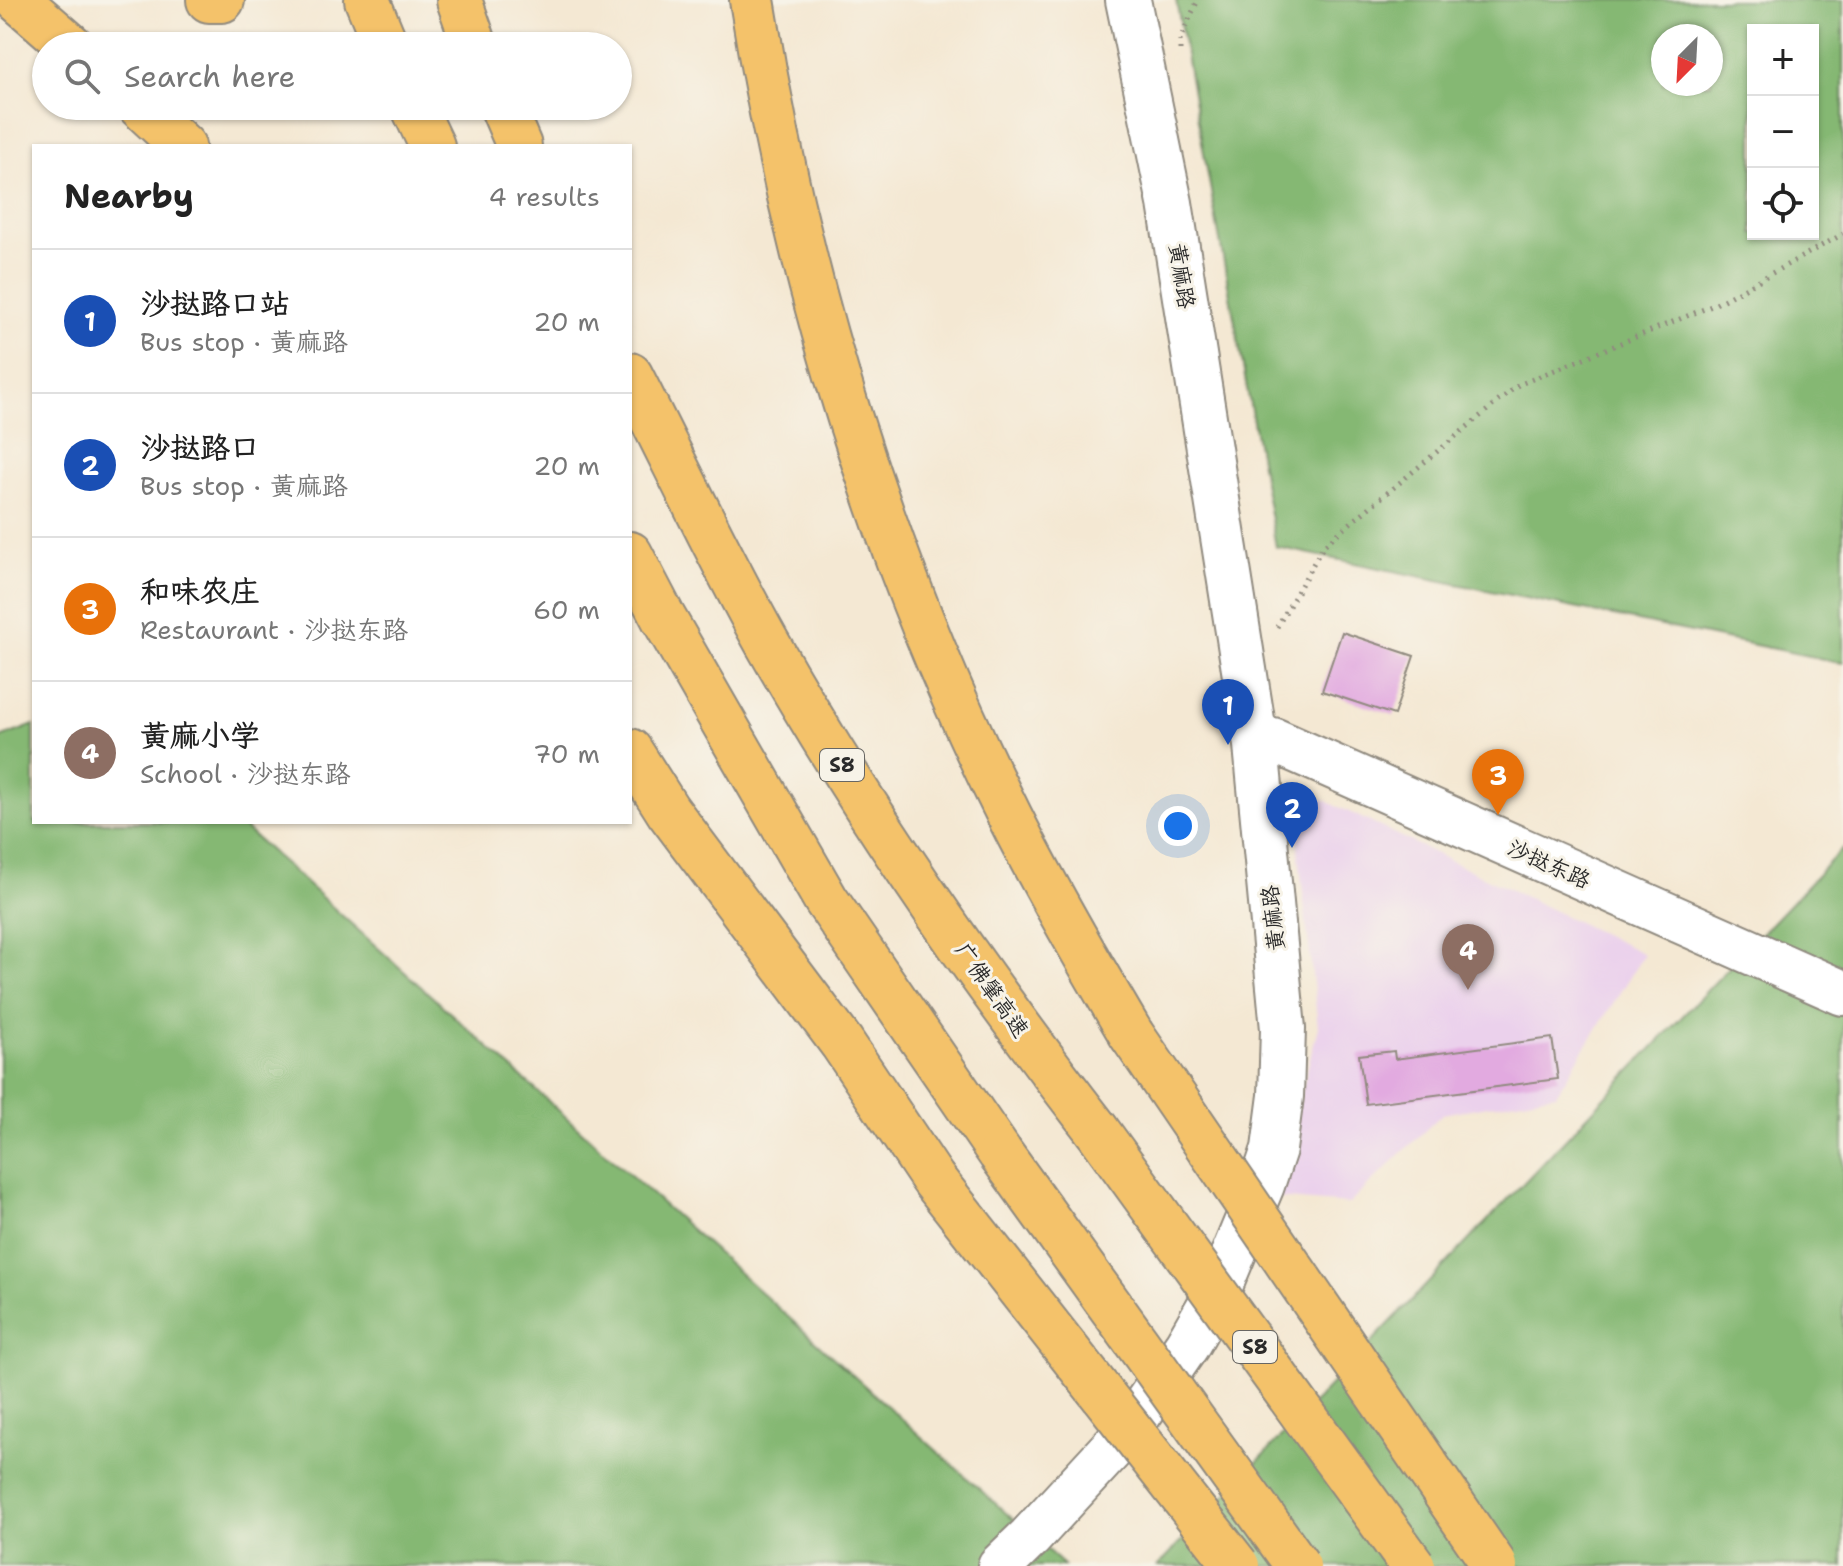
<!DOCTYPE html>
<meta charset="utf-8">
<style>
body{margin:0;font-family:"Shantell Sans","LXGW WenKai TC",sans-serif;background:#f6f6f6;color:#222}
.controls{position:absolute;right:24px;top:24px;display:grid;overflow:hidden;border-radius:0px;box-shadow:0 2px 6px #0004}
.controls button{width:72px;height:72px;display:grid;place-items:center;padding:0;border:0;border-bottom:2px solid #e0e0e0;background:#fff;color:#222;font:40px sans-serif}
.compass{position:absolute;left:1651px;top:24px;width:72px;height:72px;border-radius:50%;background:#fff;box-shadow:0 2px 6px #0004;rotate:204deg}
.you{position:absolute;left:1178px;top:826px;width:28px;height:28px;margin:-20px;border:6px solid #fff;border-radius:50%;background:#1a73e8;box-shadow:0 0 0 12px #1a73e833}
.badge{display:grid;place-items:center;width:52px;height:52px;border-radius:50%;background:#b5179e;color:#fff;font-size:26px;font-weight:700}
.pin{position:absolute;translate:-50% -66px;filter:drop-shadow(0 2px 4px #0008)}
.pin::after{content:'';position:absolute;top:42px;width:28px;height:24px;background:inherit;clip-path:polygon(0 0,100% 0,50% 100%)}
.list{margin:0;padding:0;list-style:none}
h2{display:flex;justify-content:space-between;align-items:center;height:104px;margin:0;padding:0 32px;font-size:34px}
h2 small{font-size:26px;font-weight:400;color:#767676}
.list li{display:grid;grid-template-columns:52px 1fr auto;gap:24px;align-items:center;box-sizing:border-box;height:144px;padding:0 32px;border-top:2px solid #e0e0e0}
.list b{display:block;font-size:30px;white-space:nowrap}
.list p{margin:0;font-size:26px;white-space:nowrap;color:#767676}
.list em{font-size:26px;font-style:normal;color:#767676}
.icon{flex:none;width:44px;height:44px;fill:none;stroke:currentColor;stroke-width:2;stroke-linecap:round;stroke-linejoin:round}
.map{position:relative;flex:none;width:1843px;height:1566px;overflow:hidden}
.search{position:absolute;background:#fff;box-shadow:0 2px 6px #0004;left:32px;top:32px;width:600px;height:88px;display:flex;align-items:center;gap:20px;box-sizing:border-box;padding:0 28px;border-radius:44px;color:#767676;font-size:30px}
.panel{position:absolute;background:#fff;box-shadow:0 2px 6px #0004;left:32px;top:144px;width:600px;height:680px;border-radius:0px}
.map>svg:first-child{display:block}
</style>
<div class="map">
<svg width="1843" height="1566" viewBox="0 0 1843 1566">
<rect width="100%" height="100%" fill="#f7f3e8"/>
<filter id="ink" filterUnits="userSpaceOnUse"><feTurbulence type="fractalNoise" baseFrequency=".0125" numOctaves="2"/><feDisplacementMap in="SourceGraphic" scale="16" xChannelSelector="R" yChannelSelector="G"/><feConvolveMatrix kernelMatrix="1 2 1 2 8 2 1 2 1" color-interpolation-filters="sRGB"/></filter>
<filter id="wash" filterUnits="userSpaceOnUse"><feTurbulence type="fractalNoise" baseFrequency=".006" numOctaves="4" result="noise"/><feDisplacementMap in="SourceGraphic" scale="32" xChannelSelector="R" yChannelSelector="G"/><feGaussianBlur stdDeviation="1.8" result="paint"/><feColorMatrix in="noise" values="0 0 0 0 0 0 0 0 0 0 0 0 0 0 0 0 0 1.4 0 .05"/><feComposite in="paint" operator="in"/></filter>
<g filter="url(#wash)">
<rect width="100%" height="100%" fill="#f4e8d3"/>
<!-- built -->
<path fill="#ebd1ec" d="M1322,799l322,155 -88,140 -114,20 -93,90 -74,-6 43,-171 -23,-206z"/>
<!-- forest -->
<path fill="#85b873" stroke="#58724f" stroke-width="2" fill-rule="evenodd" d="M1176,0h667v663l-567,-116zM1753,30h60v204h-60zM1663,36h48v48h-48z
M34,725v97h204l827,744h-1065v-828z
M1843,848v718h-685z"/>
<g id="blocks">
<!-- building -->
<path fill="#e2aae0" d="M1342,632l72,24 -20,59 -72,-24z
M1552,1038l6,41 -192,25 -7,-49 35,-4 1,8z"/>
</g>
</g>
<g filter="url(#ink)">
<use href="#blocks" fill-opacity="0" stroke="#908a7f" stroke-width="2"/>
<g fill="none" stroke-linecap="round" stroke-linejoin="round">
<defs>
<path id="tertiary" d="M1256,745l17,-5 570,253
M1000,1566l30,-29 96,-104 61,-88 31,-54 44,-106 12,-36 7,-53 2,-67 -27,-284 -86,-542 -42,-203"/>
<path id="motorway" d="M18,0l53,46
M209,0h13
M367,0l19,46
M459,0l16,46
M752,0c44,279 131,564 258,817 37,74 79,146 121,217
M140,106l43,40
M413,106l19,40
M502,106l17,40
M630,375c45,88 87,178 135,264 97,172 211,335 331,490
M630,554l34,65 162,281 174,253
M630,751l38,60 174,232 91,136"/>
</defs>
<!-- tertiary casing -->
<use href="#tertiary" stroke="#908a7f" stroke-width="48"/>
<!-- motorway casing -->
<use href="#motorway" stroke="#908a7f" stroke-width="48"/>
<!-- path -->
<path stroke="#908a7f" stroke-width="5" stroke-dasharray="2 6" stroke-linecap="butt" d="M1180,50v-11l18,-39
M1277,627l47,-82 194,-160 196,-80 129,-71"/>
<!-- tertiary -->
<use href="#tertiary" stroke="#fff" stroke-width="44"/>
<!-- motorway -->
<use href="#motorway" stroke="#f4c26a" stroke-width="44"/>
<defs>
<path id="motorway-bridge" d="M1131,1034l364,532
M1096,1129l317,437
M1000,1153l298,413
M933,1179l304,387"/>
</defs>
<!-- motorway-bridge casing -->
<use href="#motorway-bridge" stroke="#908a7f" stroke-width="48" stroke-linecap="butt"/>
<!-- motorway-bridge -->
<use href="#motorway-bridge" stroke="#f4c26a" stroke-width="44"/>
</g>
</g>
<g text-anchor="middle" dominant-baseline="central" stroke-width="6" stroke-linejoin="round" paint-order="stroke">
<!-- shield labels -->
<g fill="#f7f3e8" stroke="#686764" stroke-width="2">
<rect x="820" y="749" width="44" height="32" rx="6"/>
<rect x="1233" y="1331" width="44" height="32" rx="6"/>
</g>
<g font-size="20" font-weight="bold" fill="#2b2b2b">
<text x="842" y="765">S8</text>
<text x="1255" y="1347">S8</text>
</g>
<!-- street labels -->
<g font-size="22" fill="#2b2b2b" stroke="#f7f3e8">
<text transform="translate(1182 276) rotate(81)">黄麻路</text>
<text transform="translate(1549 864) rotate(24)">沙挞东路</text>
<text transform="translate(1273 918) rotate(-96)">黄麻路</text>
<text transform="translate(992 990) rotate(55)">广佛肇高速</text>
</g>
</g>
</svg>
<div class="controls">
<button>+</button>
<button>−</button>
<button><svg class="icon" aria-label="locate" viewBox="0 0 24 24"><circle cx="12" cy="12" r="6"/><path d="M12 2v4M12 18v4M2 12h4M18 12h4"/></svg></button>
</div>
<svg class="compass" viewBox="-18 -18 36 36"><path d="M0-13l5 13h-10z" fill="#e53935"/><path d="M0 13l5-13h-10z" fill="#767676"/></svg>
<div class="you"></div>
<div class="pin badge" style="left:1228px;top:745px;background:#1a4fb4">1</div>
<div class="pin badge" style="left:1292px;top:848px;background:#1a4fb4">2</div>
<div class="pin badge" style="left:1498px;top:815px;background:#e8710a">3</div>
<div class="pin badge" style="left:1468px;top:990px;background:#8d6e63">4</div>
<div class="search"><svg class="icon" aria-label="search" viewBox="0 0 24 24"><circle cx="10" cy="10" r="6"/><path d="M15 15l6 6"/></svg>Search here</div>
<section class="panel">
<h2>Nearby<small>4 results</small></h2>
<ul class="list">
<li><span class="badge" style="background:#1a4fb4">1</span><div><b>沙挞路口站</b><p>Bus stop · 黄麻路</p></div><em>20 m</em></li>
<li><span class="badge" style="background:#1a4fb4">2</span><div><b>沙挞路口</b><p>Bus stop · 黄麻路</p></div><em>20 m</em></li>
<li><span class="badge" style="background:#e8710a">3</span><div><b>和味农庄</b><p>Restaurant · 沙挞东路</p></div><em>60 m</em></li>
<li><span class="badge" style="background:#8d6e63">4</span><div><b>黄麻小学</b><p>School · 沙挞东路</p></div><em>70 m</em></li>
</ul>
</section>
</div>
